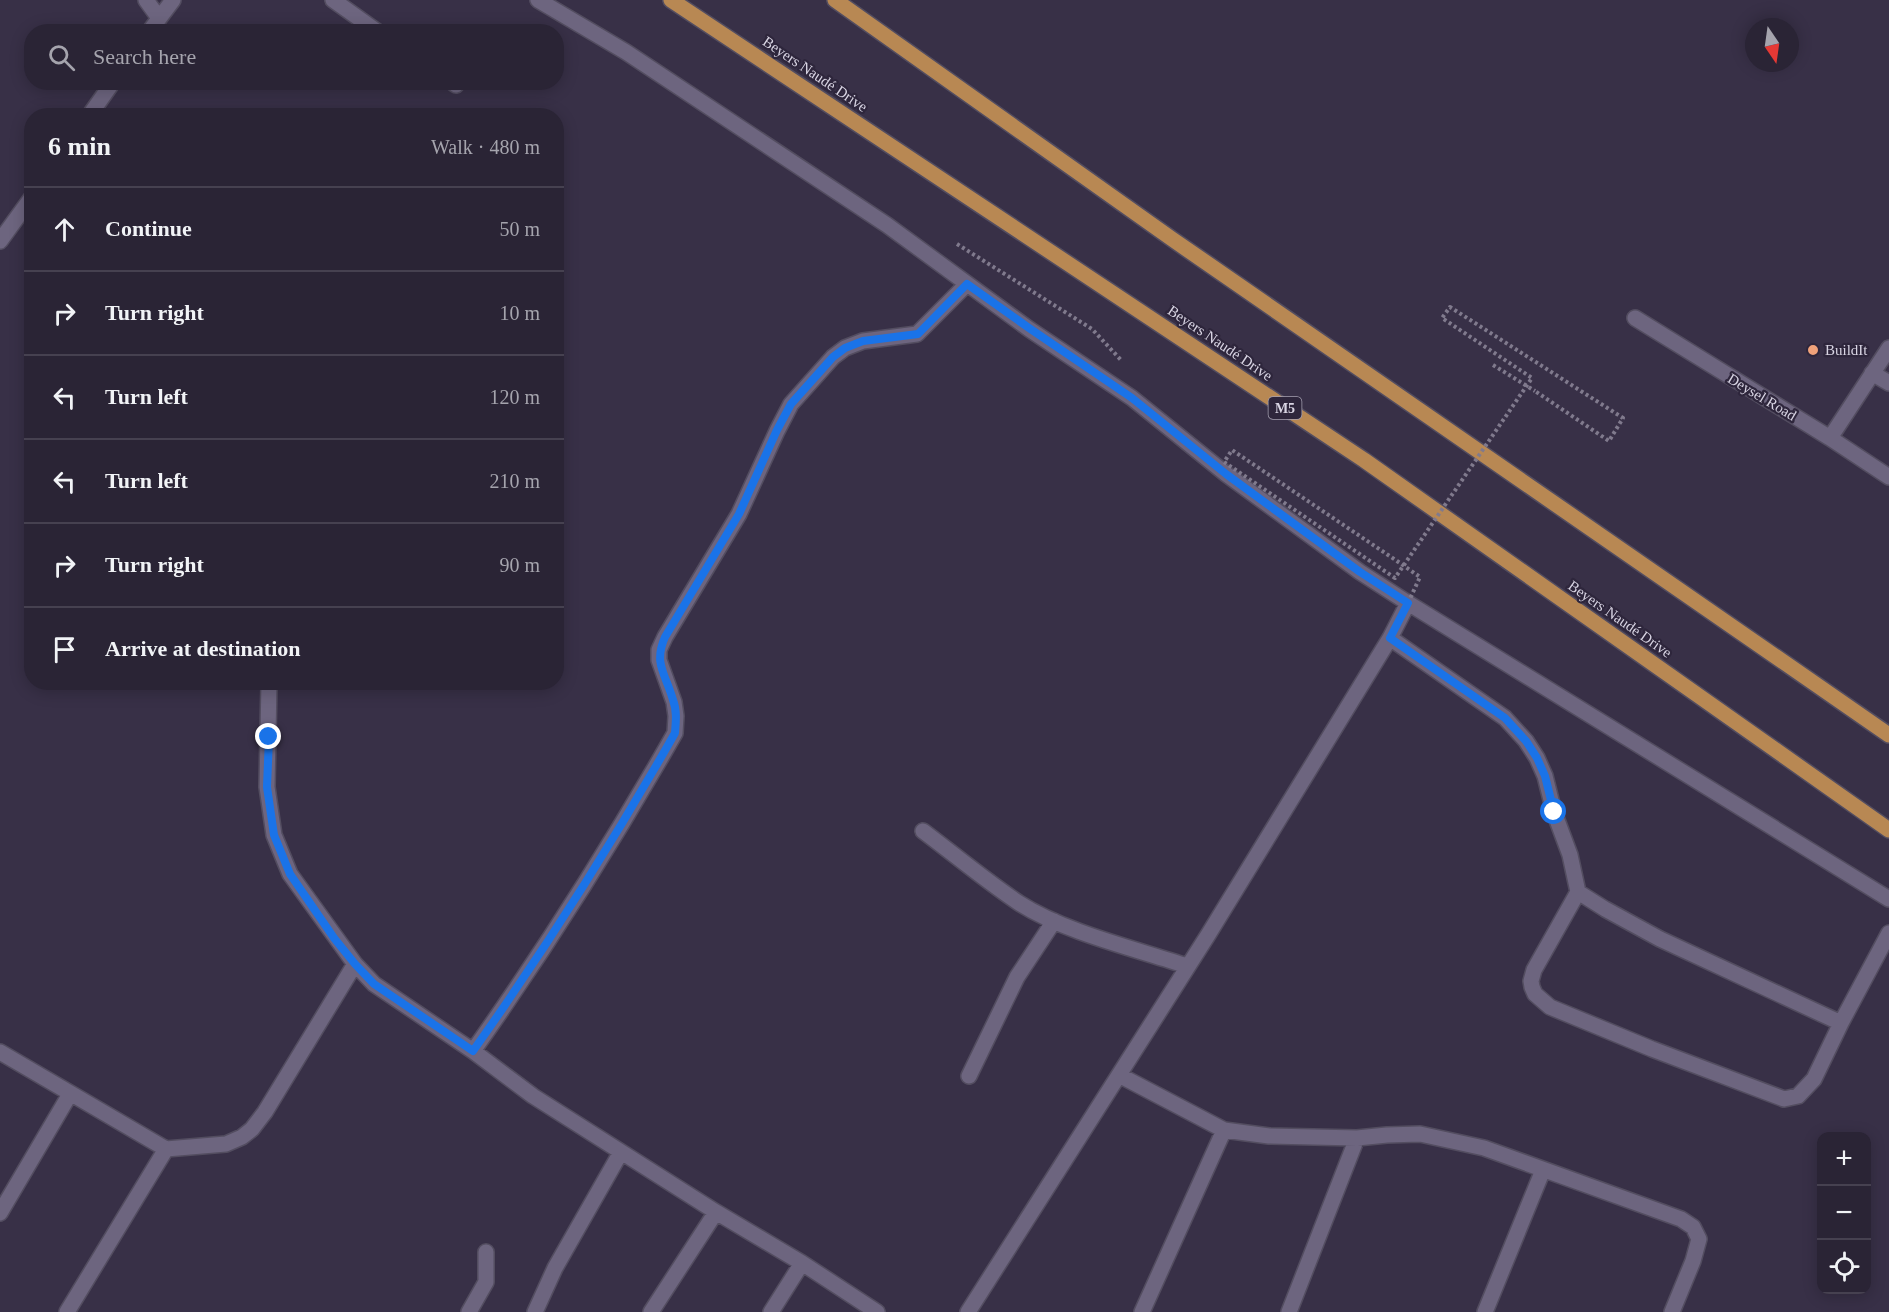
<!DOCTYPE html>
<meta charset="utf-8">
<style>
body{margin:0;font-family:"Times New Roman",serif;background:#363041;color:#f1f3f6}
.controls{position:absolute;right:18px;bottom:18px;display:grid;overflow:hidden;border-radius:12px;box-shadow:0 3px 15px #0003}
.controls button{width:54px;height:54px;display:grid;place-items:center;padding:0;border:0;border-bottom:2px solid #464150;background:#2a2435;color:#f1f3f6;font:30px sans-serif}
.compass{position:absolute;left:1745px;top:18px;width:54px;height:54px;border-radius:50%;background:#2a2435;box-shadow:0 3px 15px #0003;rotate:167deg}
.stop{position:absolute;width:18px;height:18px;margin:-14px;border:4px solid #1a73e8;border-radius:50%;background:#fff}
.stop.end{background:#1a73e8;border-color:#fff;box-shadow:0 2px 6px #0008}
.list{margin:0;padding:0;list-style:none}
h2{display:flex;justify-content:space-between;align-items:center;height:78px;margin:0;padding:0 24px;font-size:26px}
h2 small{font-size:20px;font-weight:400;color:#a5a4ad}
.list li{display:grid;grid-template-columns:39px 1fr auto;gap:18px;align-items:center;box-sizing:border-box;height:84px;padding:0 24px;border-top:2px solid #464150}
.list b{display:block;font-size:22px;white-space:nowrap}
.list em{font-size:20px;font-style:normal;color:#a5a4ad}
.icon{flex:none;width:33px;height:33px;fill:none;stroke:currentColor;stroke-width:2;stroke-linecap:round;stroke-linejoin:round}
.map{position:relative;flex:none;width:1889px;height:1312px;overflow:hidden}
.search{position:absolute;background:#2a2435;box-shadow:0 3px 15px #0003;left:24px;top:24px;width:540px;height:66px;display:flex;align-items:center;gap:15px;box-sizing:border-box;padding:0 21px;border-radius:24px;color:#a5a4ad;font-size:22px}
.panel{position:absolute;background:#2a2435;box-shadow:0 3px 15px #0003;left:24px;top:108px;width:540px;height:582px;border-radius:24px}
.map>svg:first-child{display:block}
</style>
<div class="map">
<svg width="1889" height="1312" viewBox="0 0 1889 1312">
<rect width="100%" height="100%" fill="#383047"/>
<g fill="none" stroke-linecap="round" stroke-linejoin="round">
<defs>
<path id="lane" d="M333,0l45,32
M452,82l4,3
M1635,318l195,120 59,39
M1872,373l17,10
M1830,438l59,-90"/>
<path id="street" d="M146,0l13,18
M538,0l88,52 261,173 142,104 103,69 94,76 134,98 48,31 481,296
M149,32l24,-32
M89,116l24,-34
M0,241l32,-44
M1390,638l115,80 21,23 11,17 8,18 9,36 16,43 8,37 -44,78 -3,11 1,6 3,7 15,13 102,42 132,50 14,-3 16,-17 27,-56 48,-90
M269,682l-2,105 7,48 16,39 65,90 19,20 99,67 60,45 183,116 86,51 75,49
M923,831c32,24 63,50 96,72 45,29 117,46 168,63
M1578,892l27,17 55,30 181,84
M473,1051c73,-103 140,-209 202,-318l1,-17 -2,-14 -15,-42v-10l6,-13 74,-123 38,-83 14,-27 42,-47 12,-9 18,-7 54,-7 50,-50
M0,1052l166,97 60,-5 16,-7 10,-8 13,-17 90,-148
M1119,1075l105,55 45,6 88,2 30,-3 33,-1 64,14 197,71 12,8 6,12 -6,22 -21,51
M969,1076l48,-99 37,-56
M0,1213l70,-119
M67,1312l99,-163
M469,1312l17,-30v-30
M535,1312l20,-44 66,-116
M651,1312l65,-100
M771,1312l31,-49
M968,1312l240,-377 182,-297 18,-35
M1142,1312l82,-182
M1289,1312l68,-174
M1485,1312l58,-142"/>
<path id="primary" d="M671,0l693,460 525,370
M835,0l337,239 717,496"/>
</defs>
<!-- lane casing -->
<use href="#lane" stroke="#534d60" stroke-width="18"/>
<!-- street casing -->
<use href="#street" stroke="#534d60" stroke-width="18"/>
<!-- primary casing -->
<use href="#primary" stroke="#534d60" stroke-width="18"/>
<!-- path -->
<path stroke="#807a8d" stroke-width="4" stroke-dasharray="3 3" stroke-linecap="butt" d="M957,244l135,85 29,31
M1493,365l42,26"/>
<!-- lane -->
<use href="#lane" stroke="#6d657f" stroke-width="15"/>
<!-- street -->
<use href="#street" stroke="#6d657f" stroke-width="15"/>
<!-- primary -->
<use href="#primary" stroke="#b88853" stroke-width="15"/>
<!-- path-bridge -->
<path stroke="#807a8d" stroke-width="4" stroke-dasharray="3 3" stroke-linecap="butt" d="M1408,603l12,-26 -23,-16 -165,-111 -8,12 171,116 137,-200 -90,-60 8,-11 173,111 -14,23 -74,-50"/>
</g>
<g fill="none" stroke-linecap="round" stroke-linejoin="round">
<!-- route -->
<path stroke="#1a73e8" stroke-width="8" d="M269,737l-2,50 7,48 16,39 44,64 21,26 19,20 99,67c73,-103 140,-209 202,-318 1,-12 2,-23 -2,-33 -7,-26 -20,-36 -8,-63l74,-123 38,-84 14,-26 42,-47 12,-9 18,-7 55,-7 49,-50 62,44 103,70 94,76 134,98 48,31 -18,35 115,80 21,23 11,17 8,18 9,36"/>
</g>
<!-- markers -->
<circle fill="#f0a27a" stroke="#2e263c" stroke-width="2" cx="1813" cy="350" r="6"/>
<g text-anchor="middle" dominant-baseline="central" stroke-width="4.5" stroke-linejoin="round" paint-order="stroke">
<!-- shield labels -->
<rect fill="#2e263c" stroke="#a5a0b1" stroke-width="1.5" x="1268.5" y="397" width="33" height="22" rx="4.5"/>
<g font-size="14" font-weight="bold" fill="#d8d4e3">
<text x="1285" y="408">M5</text>
</g>
<!-- street labels -->
<g font-size="15" fill="#d8d4e3" stroke="#2e263c">
<text transform="translate(815 74) rotate(34)">Beyers Naudé Drive</text>
<text transform="translate(1220 343) rotate(34)">Beyers Naudé Drive</text>
<text transform="translate(1762 397) rotate(31)">Deysel Road</text>
<text transform="translate(1620 619) rotate(35)">Beyers Naudé Drive</text>
</g>
<!-- poi labels -->
<g font-size="15" fill="#d8d4e3" stroke="#2e263c" text-anchor="start">
<text x="1825" y="350">BuildIt</text>
</g>
</g>
</svg>
<div class="controls">
<button>+</button>
<button>−</button>
<button><svg class="icon" aria-label="locate" viewBox="0 0 24 24"><circle cx="12" cy="12" r="6"/><path d="M12 2v4M12 18v4M2 12h4M18 12h4"/></svg></button>
</div>
<svg class="compass" viewBox="-18 -18 36 36"><path d="M0-13l5 13h-10z" fill="#e53935"/><path d="M0 13l5-13h-10z" fill="#a5a4ad"/></svg>
<div class="stop" style="left:1554px;top:812px"></div>
<div class="stop end" style="left:269px;top:737px"></div>
<div class="search"><svg class="icon" aria-label="search" viewBox="0 0 24 24"><circle cx="10" cy="10" r="6"/><path d="M15 15l6 6"/></svg>Search here</div>
<section class="panel">
<h2>6 min<small>Walk · 480 m</small></h2>
<ul class="list">
<li><svg class="icon" aria-label="ahead" viewBox="0 0 24 24"><path d="M12 20V5M6 11l6-6 6 6"/></svg><div><b>Continue</b></div><em>50 m</em></li>
<li><svg class="icon" aria-label="right" viewBox="0 0 24 24"><path d="M7 20v-9h11M14 6l5 5-5 5"/></svg><div><b>Turn right</b></div><em>10 m</em></li>
<li><svg class="icon" aria-label="left" viewBox="0 0 24 24"><path d="M17 20v-9H6M10 6l-5 5 5 5"/></svg><div><b>Turn left</b></div><em>120 m</em></li>
<li><svg class="icon" aria-label="left" viewBox="0 0 24 24"><path d="M17 20v-9H6M10 6l-5 5 5 5"/></svg><div><b>Turn left</b></div><em>210 m</em></li>
<li><svg class="icon" aria-label="right" viewBox="0 0 24 24"><path d="M7 20v-9h11M14 6l5 5-5 5"/></svg><div><b>Turn right</b></div><em>90 m</em></li>
<li><svg class="icon" aria-label="arrive" viewBox="0 0 24 24"><path d="M6 21V4h12l-3 4 3 4H6"/></svg><div><b>Arrive at destination</b></div></li>
</ul>
</section>
</div>
